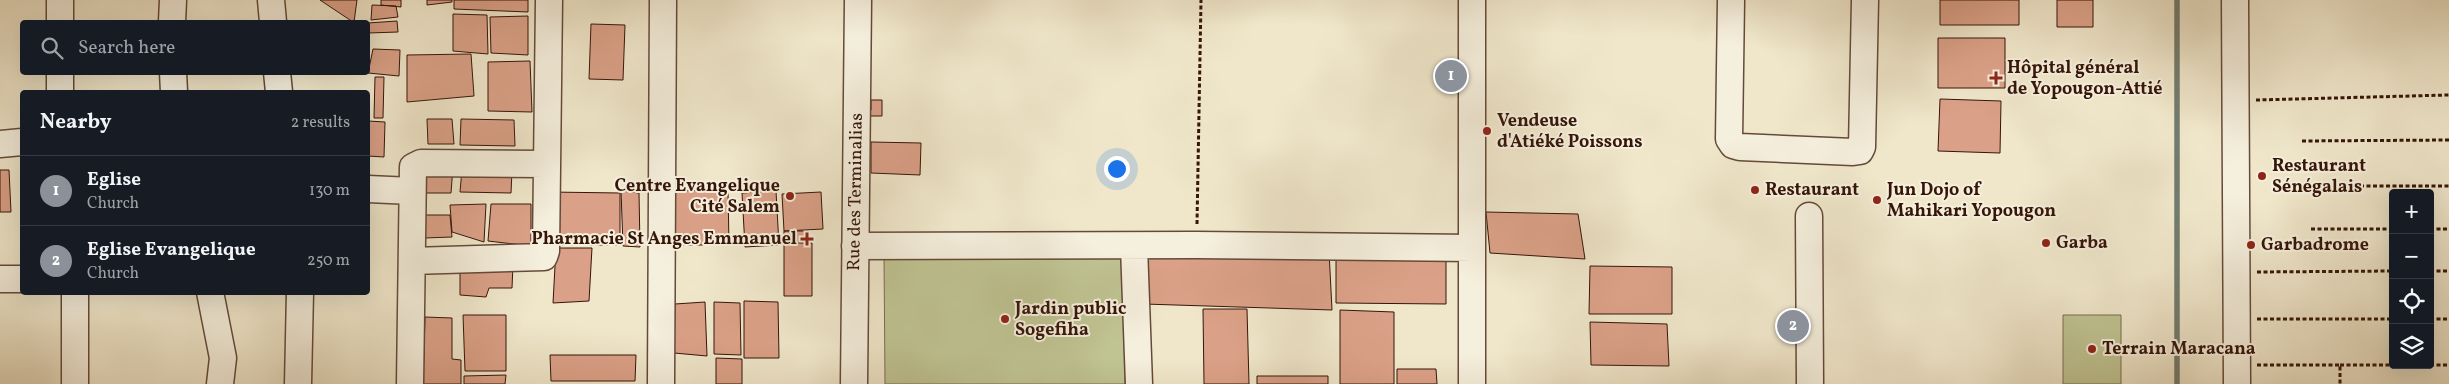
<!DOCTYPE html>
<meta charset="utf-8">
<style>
body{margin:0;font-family:Vollkorn,serif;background:#242831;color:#f1f3f6}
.controls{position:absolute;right:15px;bottom:15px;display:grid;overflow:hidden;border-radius:5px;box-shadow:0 5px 20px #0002}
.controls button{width:45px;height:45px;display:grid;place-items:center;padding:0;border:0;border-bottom:1px solid #363941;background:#171b24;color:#f1f3f6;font:25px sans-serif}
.you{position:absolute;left:1116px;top:168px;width:18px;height:18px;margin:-12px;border:4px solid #fff;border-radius:50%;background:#1a73e8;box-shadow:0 0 0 8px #1a73e833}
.badge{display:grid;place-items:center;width:32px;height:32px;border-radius:50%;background:#8c9099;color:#fff;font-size:16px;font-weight:700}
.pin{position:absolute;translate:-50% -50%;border:2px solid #fff;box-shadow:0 1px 5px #0006}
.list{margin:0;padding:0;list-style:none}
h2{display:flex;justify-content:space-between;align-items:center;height:65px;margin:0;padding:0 20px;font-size:21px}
h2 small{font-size:16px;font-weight:400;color:#9ea1a6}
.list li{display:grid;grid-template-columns:32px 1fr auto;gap:15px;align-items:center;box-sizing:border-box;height:70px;padding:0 20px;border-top:1px solid #363941}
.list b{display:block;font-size:19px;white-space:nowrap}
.list p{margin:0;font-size:16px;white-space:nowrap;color:#9ea1a6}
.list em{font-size:16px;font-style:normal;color:#9ea1a6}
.icon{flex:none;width:28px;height:28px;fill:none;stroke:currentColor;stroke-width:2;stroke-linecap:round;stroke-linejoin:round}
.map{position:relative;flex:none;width:2449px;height:384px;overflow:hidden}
.search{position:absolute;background:#171b24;box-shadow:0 5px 20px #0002;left:20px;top:20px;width:350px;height:55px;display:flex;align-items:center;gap:12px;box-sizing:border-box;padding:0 18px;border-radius:5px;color:#9ea1a6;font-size:19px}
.panel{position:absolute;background:#171b24;box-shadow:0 5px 20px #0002;left:20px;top:90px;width:350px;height:205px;border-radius:5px}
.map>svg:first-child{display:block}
</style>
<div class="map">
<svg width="2449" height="384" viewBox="0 0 2449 384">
<rect width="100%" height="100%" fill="#f0e7cb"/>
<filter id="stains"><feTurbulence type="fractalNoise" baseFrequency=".004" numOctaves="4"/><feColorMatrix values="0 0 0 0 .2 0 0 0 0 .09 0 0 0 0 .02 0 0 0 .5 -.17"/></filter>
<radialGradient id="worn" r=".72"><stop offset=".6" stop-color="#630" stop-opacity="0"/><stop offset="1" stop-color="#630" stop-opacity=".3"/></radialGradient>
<!-- green -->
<path fill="#c0c493" stroke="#7a6c4e" d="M1125,252v132h-240l-1,-130z
M2063,315h58v69h-58z"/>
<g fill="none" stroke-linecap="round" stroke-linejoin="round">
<!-- stream -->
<path stroke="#727c6f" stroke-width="5.5" d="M2177,0v384"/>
</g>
<!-- building -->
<path fill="#dba188" stroke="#351508" d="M320,0h37l-3,22h-1z
M381,0h20v7l-20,-2z
M427,0h25v2l-25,3z
M454,0h74v12l-74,-3z
M1940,0h79v25h-79z
M2057,0h36v27h-36z
M372,5l24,1 2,11 -27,3z
M453,14l34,1 1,39 -35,-3z
M528,16v39l-37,-2 -1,-36z
M397,21l1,11 -30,1v-10z
M591,24l34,1 -2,55 -34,-1z
M1938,38h67v50h-67z
M373,49l27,1 -1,26 -31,-3z
M471,54l3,42 -67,6v-47z
M530,61l2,51 -44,-1v-49z
M375,77h9l-1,41h-9z
M1940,99l61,2 -1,52 -62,-2z
M871,100h11v16h-15v-6h4z
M427,119h25l2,25h-26z
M461,119l53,1 1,26 -55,-1z
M368,121l17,1 -1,35 -16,-1z
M871,142l50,1 -1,32 -49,-2z
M424,167h29l-2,26h-25z
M462,169l50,2 -1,22 -51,-1z
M0,170h9l2,42h-11z
M728,190l1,55h-56v-54z
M621,191l18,2 1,54 -17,-1z
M776,191l3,54 -34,2 -3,-54z
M550,192l70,1v52h-69z
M821,192l2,37 -39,2 -2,-37z
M486,204l-2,38 -32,-10 -2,-27z
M491,204h40v42l-43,-5z
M1486,212l92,2 7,45 -95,-6z
M424,215h26l2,22 -28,1z
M784,231h25v11h-25z
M784,243h28v53h-28z
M556,248h36l-3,53 -36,2z
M1142,251h187l3,59 -188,-6z
M1336,251l110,1v52l-110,-1z
M513,264l-1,24h-23l-3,9 -26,-2v-30z
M1590,266l82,1v47h-83z
M744,301l34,1 1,56h-35z
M705,302l2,54 -33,-3 1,-49z
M714,302l26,1 1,52 -27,-1z
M1203,309h44l2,75h-45z
M1340,310l54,2v72h-54z
M463,315h43v56h-41z
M425,317l27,1v41l9,1v24h-38z
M1590,322l77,2 2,42 -78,-1z
M550,355h86l-1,26h-84z
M716,358l26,1v25h-26z
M1397,369h39l1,15h-40z
M506,375l-1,9h-41v-8z
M1257,376h71v8h-71z"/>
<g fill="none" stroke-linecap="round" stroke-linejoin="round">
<defs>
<path id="minor" d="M271,0l2,22
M1472,0v384
M1731,0l-2,139 4,6 7,2 113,5 7,-1 2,-4 3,-147
M2235,0l2,384
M60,22v-22
M172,22l1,-22
M60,72v20
M173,72l1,20
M277,72l2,20
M0,144l22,-2
M368,189l44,2
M1809,216l1,168
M855,246l341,-1 276,3
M1134,247l5,137
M412,261l132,-4 2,-6 3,-251
M0,279h22
M75,292v92
M210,292l13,66 -3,26
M298,384l2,-92
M410,384l3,-217 8,-4 125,1
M661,384l2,-384
M854,384l4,-384"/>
</defs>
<!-- minor casing -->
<use href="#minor" stroke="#644a39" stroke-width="29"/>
<!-- path -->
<path stroke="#351508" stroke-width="3" stroke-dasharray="4 2.5" stroke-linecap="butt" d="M2256,100l193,-5
M2302,141l147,-1
M2308,186h141
M1197,224l4,-224
M2311,229h82
M2430,229h19
M2430,271h19
M2257,272l136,-1
M2257,319h136
M2430,319h19
M2257,365h83v19
M2340,365h72
M2430,365h19"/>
<!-- minor -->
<use href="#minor" stroke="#f5efdd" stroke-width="26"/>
</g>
<!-- markers -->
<g fill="#8f2418" stroke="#f5efdd" stroke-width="2">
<path d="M1993.5 70.5h5v5h5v5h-5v5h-5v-5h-5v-5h5z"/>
<circle cx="1487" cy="131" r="5"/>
<circle cx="2262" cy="176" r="5"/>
<circle cx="1755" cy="190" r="5"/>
<circle cx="790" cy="196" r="5"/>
<circle cx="1877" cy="200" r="5"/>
<path d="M804.5 231.5h5v5h5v5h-5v5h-5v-5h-5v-5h5z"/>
<circle cx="2046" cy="243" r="5"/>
<circle cx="2251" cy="245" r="5"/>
<circle cx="1005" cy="319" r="5"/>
<circle cx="2092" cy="349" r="5"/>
</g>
<g text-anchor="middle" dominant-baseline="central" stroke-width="4" stroke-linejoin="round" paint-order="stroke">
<!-- poi labels -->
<g font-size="18" font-weight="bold" fill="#351508" stroke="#f5efdd" text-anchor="start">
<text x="2007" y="68">Hôpital général<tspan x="2007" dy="21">de Yopougon-Attié</tspan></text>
<text x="1497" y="121">Vendeuse<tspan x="1497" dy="21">d'Atiéké Poissons</tspan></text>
<text x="2272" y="166">Restaurant<tspan x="2272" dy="21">Sénégalais</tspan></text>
<text x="780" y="186" text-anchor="end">Centre Evangelique<tspan x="780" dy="21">Cité Salem</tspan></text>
<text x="1765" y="190">Restaurant</text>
<text x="1887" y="190">Jun Dojo of<tspan x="1887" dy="21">Mahikari Yopougon</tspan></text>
<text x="797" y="239" text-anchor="end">Pharmacie St Anges Emmanuel</text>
<text x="2056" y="243">Garba</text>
<text x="2261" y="245">Garbadrome</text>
<text x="1015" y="309">Jardin public<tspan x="1015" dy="21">Sogefiha</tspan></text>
<text x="2102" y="349">Terrain Maracana</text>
</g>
<!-- street labels -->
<g font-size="18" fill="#351508" stroke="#f5efdd">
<text transform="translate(856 192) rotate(-89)">Rue des Terminalias</text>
</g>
</g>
<rect width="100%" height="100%" filter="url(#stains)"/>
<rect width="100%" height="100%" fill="url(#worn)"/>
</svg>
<div class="controls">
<button>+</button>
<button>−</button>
<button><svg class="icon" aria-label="locate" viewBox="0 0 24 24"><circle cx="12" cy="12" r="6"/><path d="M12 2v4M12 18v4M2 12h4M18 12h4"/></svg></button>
<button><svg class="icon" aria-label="layers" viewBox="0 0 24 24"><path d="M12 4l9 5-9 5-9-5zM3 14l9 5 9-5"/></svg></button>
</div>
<div class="you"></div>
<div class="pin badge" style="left:1451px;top:76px">1</div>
<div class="pin badge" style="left:1793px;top:326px">2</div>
<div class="search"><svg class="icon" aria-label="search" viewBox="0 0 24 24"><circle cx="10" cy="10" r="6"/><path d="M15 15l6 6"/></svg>Search here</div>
<section class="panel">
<h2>Nearby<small>2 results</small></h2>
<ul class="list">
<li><span class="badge">1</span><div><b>Eglise</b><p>Church</p></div><em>130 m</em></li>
<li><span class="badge">2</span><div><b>Eglise Evangelique</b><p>Church</p></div><em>250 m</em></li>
</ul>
</section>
</div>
